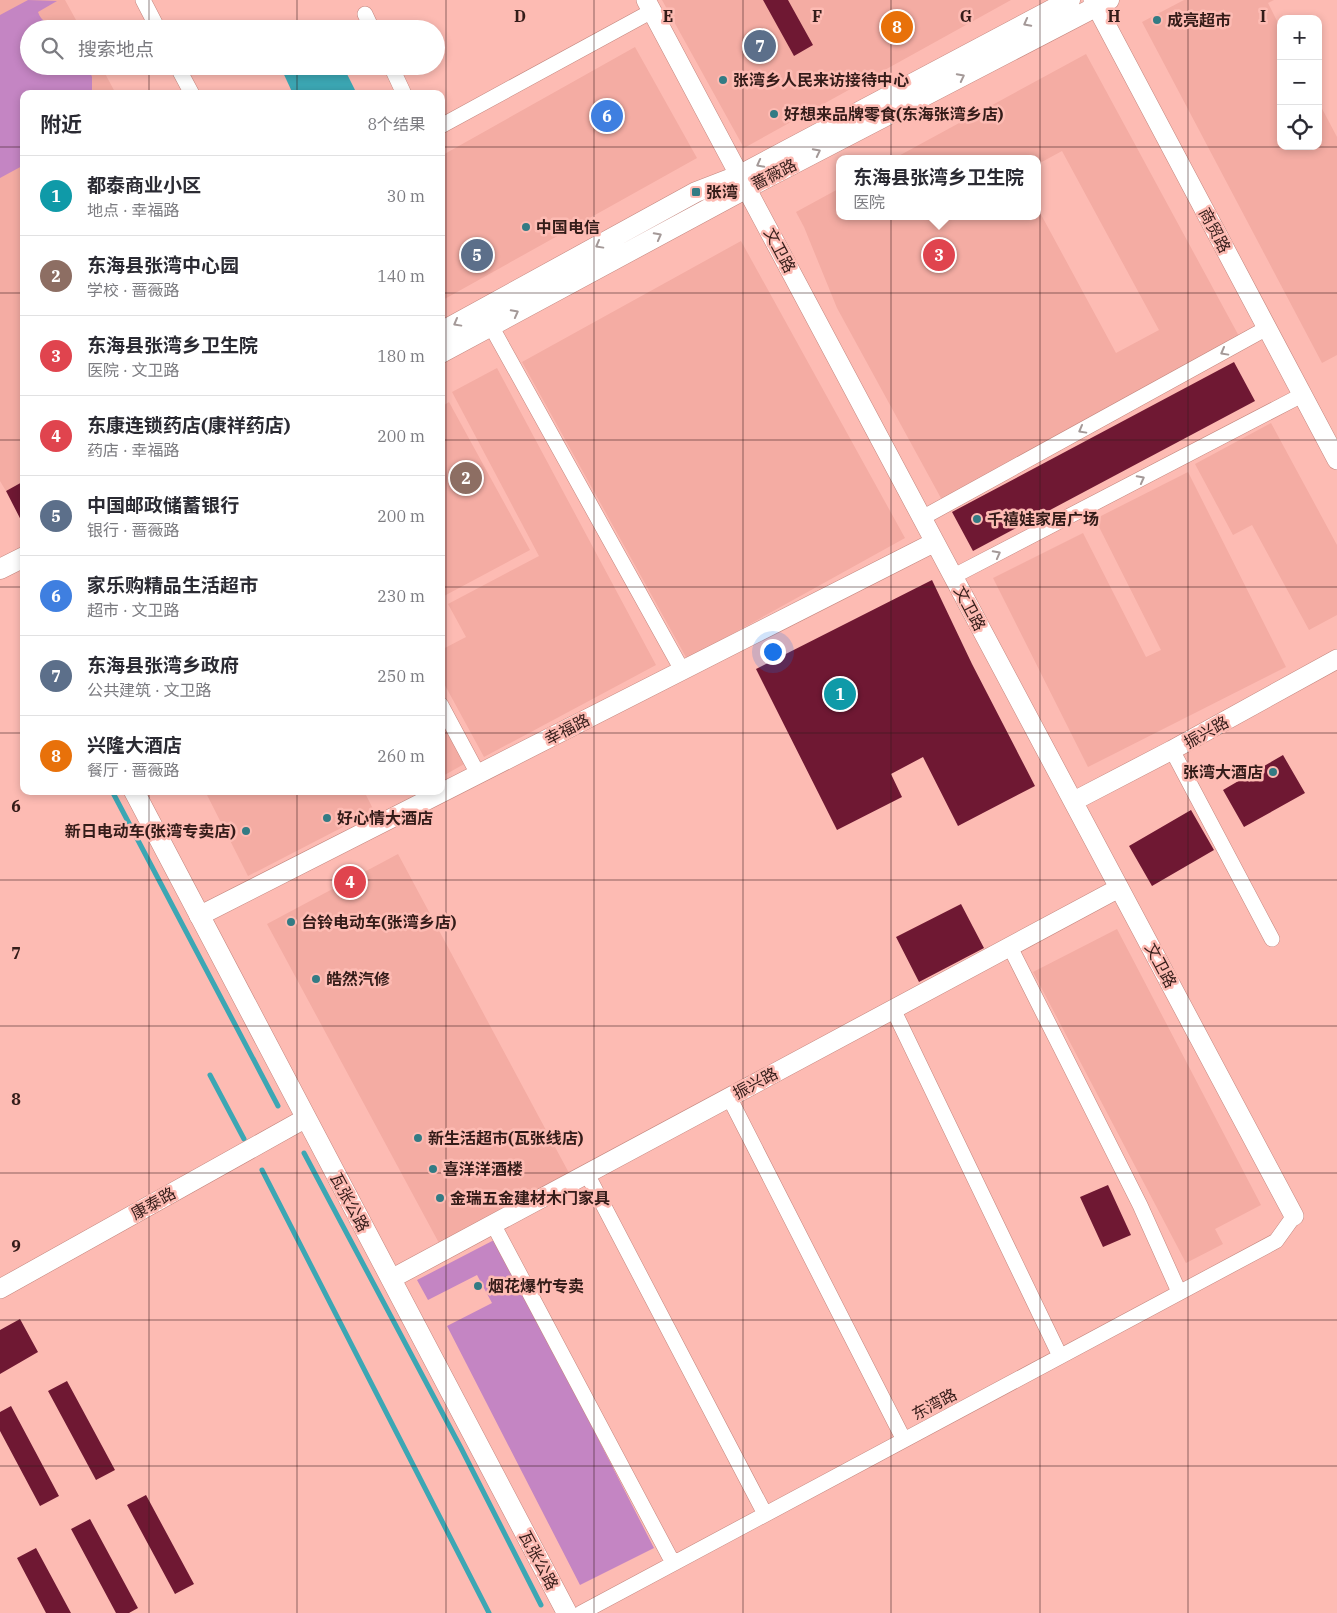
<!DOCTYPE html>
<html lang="zh">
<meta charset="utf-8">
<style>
body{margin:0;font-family:"IBM Plex Serif","Noto Sans SC",serif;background:#f7f7f7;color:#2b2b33}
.controls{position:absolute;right:15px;top:15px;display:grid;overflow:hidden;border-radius:10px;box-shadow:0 2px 8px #0003}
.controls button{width:45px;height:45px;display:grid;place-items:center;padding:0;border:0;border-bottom:1px solid #e1e1e2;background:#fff;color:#2b2b33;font:25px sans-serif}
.you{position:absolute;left:772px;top:651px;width:18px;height:18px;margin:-12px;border:4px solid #fff;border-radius:50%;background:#1a73e8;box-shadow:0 0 0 8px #1a73e833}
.badge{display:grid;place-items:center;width:32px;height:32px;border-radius:50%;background:#337b84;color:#fff;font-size:16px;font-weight:700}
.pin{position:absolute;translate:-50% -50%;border:2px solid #fff;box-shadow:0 1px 5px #0006}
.popup{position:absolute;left:836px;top:155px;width:205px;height:65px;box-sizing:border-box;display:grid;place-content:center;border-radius:10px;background:#fff;filter:drop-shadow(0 1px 4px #0005);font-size:16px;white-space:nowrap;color:#7c7c81}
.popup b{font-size:19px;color:#2b2b33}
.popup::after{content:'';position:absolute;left:50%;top:100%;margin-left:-10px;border:10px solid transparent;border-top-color:#fff}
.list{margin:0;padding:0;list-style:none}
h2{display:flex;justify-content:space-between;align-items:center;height:65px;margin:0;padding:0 20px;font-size:21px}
h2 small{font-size:16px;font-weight:400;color:#7c7c81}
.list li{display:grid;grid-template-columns:32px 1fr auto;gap:15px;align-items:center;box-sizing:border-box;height:80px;padding:0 20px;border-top:1px solid #e1e1e2}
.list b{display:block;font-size:19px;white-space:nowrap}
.list p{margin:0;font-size:16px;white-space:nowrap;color:#7c7c81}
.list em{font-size:16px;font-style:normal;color:#7c7c81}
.icon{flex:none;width:28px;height:28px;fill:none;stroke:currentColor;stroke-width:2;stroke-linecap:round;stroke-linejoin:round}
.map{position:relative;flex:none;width:1337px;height:1613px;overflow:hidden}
.search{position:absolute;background:#fff;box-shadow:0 2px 8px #0003;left:20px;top:20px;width:425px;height:55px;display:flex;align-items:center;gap:12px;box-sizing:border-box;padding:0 18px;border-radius:28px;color:#7c7c81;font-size:19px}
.panel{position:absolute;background:#fff;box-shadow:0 2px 8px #0003;left:20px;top:90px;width:425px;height:705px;border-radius:10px}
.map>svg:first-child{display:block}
</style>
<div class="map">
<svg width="1337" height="1613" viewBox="0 0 1337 1613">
<rect width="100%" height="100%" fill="#fdbbb3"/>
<!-- built -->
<path fill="#f4aca3" d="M0,0h65l16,29h-52v37h72l15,28h-92v387l-18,10 -6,-10z
M662,0h349l-267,148z
M1184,0h90l-6,3 13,26v117h37v-45l19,36v218l-15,8 -180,-341z
M635,47l62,111 -256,143v-145z
M1086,54l154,284 -298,162 -105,-192 -33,-81 -8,-15 44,-24v28h198v-7l78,144 43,-23 -97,-179 -24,13v-5h-145z
M741,241l164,297 -218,121 -165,-297z
M497,368l159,297 -172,92 -43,-79v-28l25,-13 -18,-33 91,-48 -87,-164z
M449,402l81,148 -86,46 -3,-5v-184z
M1271,423l66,122v70l-28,15 -57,-105 -19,10 -38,-71z
M1188,472l98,195 -198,100 -95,-189 90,-45 63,124 15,-7 -66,-131z
M441,718l25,45 -25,14z
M205,791h159l10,20 -126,65z
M398,854l171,319 -130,70 -172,-319z
M1117,929l144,276 -46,24 8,15 -37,19 -153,-291z"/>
<!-- green -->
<path fill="#c485c3" d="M28,0l29,1 -19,11c3,9 11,13 19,17h-28v37h59l4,11v16l-68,1v71l-24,13v-163z
M496,1239l158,309 -74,37 -133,-259 45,-23 -15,-28 -49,25 -11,-20z"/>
<!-- water -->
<path fill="#3ca7b4" d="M280,66h63l14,28h-64z"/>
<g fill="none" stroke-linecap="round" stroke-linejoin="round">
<!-- stream -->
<path stroke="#3ca7b4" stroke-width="5" d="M112,791l166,315
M210,1075l34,64
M304,1153l157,295 80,157
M262,1170l227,443"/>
</g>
<!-- building -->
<path fill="#6f1833" d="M763,0h25l25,45 -19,11z
M1234,362l21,39 -282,150 -21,-39z
M24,481v45l-18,-35z
M932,580l40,84 63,122 -77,40 -35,-69 -32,17 11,23 -65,33 -81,-161z
M1283,755l22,38 -61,34 -21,-37z
M1191,810l23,40 -62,36 -23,-40z
M961,904l23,44 -65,34 -23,-45z
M1108,1185l23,50 -28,12 -23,-50z
M20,1319l18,33 -38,22v-44z
M67,1381l48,89 -19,10 -48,-89z
M11,1406l48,90 -19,10 -40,-75v-19z
M146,1495l48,89 -19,10 -48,-89z
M90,1519l48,89 -9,5h-13l-45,-84z
M36,1548l35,65h-25l-29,-55z"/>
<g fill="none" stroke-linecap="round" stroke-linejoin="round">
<defs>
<path id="minor" d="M143,0l15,29
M365,14l7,15
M177,66l15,28
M391,66l13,28
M441,126l211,-115
M491,326l191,344
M922,518l345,-190
M954,576l348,-181
M441,705l37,69
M1172,750l100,189
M1010,947l130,258 39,87
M893,1009l167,347
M729,1097l175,343
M587,1174l178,340
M493,1224l180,339
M581,1613l695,-372 18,-25"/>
<path id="tertiary" d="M646,0l648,1216
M1093,0l244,460
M1074,801l98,-51 165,-91
M199,916l736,-374
M391,1279l728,-391
M0,1289l306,-171"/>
<path id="secondary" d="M441,332l255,-140 44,-17 330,-175
M441,353l306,-165 362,-188
M0,569l24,-12
M134,791l433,822"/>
</defs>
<!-- minor casing -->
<use href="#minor" stroke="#c3857d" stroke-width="16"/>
<!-- tertiary casing -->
<use href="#tertiary" stroke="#c3857d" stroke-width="20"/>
<!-- secondary casing -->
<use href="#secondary" stroke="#c3857d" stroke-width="21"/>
<!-- minor -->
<use href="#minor" stroke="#fff" stroke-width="15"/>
<!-- tertiary -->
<use href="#tertiary" stroke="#fff" stroke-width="19"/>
<!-- secondary -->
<use href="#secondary" stroke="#fff" stroke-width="20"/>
</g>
<!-- one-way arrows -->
<defs><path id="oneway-chevron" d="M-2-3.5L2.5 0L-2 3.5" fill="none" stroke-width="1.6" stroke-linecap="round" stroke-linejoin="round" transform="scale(1.25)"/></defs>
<g stroke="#a49998">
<use href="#oneway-chevron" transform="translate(1027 23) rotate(152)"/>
<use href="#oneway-chevron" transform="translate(961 77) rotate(-27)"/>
<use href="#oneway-chevron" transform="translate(817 152) rotate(-27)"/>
<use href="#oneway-chevron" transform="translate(760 164) rotate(152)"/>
<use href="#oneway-chevron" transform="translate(658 236) rotate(-28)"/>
<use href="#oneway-chevron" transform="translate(599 245) rotate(151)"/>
<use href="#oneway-chevron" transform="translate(515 313) rotate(-28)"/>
<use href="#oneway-chevron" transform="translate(457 323) rotate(151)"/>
<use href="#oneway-chevron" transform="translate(1224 352) rotate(151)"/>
<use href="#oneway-chevron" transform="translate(1082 430) rotate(151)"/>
<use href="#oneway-chevron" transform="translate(1141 479) rotate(-28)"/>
<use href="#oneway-chevron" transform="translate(997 554) rotate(-28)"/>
</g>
<!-- grid -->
<path fill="none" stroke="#341c19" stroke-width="1" stroke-opacity="0.55" d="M149,0v29M297,0v29M446,0v1613M594,0v1613M743,0v1613M891,0v1613M1040,0v1613M1188,0v1613M149,66v28M297,66v28M0,147h24M441,147h896M0,293h24M441,293h896M0,440h24M441,440h896M0,587h24M441,587h896M0,733h24M441,733h896M149,791v822M297,791v822M0,880h1337M0,1026h1337M0,1173h1337M0,1320h1337M0,1466h1337"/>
<!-- markers -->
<g fill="#337b84" stroke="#fdbbb3" stroke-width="2">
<circle cx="1157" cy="20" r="5"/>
<circle cx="723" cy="80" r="5"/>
<circle cx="774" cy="114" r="5"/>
<rect x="691" y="187" width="10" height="10" rx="2.5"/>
<circle cx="526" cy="227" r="5"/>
<circle cx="977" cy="519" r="5"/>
<circle cx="1273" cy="772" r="5"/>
<circle cx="327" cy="818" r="5"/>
<circle cx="246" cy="831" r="5"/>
<circle cx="291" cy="922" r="5"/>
<circle cx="316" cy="979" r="5"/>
<circle cx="418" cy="1138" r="5"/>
<circle cx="433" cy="1169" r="5"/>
<circle cx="440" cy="1198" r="5"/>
<circle cx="478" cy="1286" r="5"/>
</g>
<g text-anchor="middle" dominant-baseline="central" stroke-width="5" stroke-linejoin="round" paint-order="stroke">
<!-- poi labels -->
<g font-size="16" font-weight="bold" fill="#341c19" stroke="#fdbbb3" text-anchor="start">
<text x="1167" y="20">成亮超市</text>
<text x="733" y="80">张湾乡人民来访接待中心</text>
<text x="784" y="114">好想来品牌零食(东海张湾乡店)</text>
<text x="706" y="192">张湾</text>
<text x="536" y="227">中国电信</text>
<text x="987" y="519">千禧娃家居广场</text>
<text x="1263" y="772" text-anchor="end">张湾大酒店</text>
<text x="337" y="818">好心情大酒店</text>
<text x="236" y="831" text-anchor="end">新日电动车(张湾专卖店)</text>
<text x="301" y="922">台铃电动车(张湾乡店)</text>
<text x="326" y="979">皓然汽修</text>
<text x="428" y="1138">新生活超市(瓦张线店)</text>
<text x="443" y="1169">喜洋洋酒楼</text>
<text x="450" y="1198">金瑞五金建材木门家具</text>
<text x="488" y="1286">烟花爆竹专卖</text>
</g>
<!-- street labels -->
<g font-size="16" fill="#341c19" stroke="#fdbbb3">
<text transform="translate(774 174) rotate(-27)">蔷薇路</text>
<text transform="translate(1215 230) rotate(62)">商贸路</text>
<text transform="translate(780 250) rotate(62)">文卫路</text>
<text transform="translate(970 608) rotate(62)">文卫路</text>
<text transform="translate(567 729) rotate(-27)">幸福路</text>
<text transform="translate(1206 732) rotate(-29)">振兴路</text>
<text transform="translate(1161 965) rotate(62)">文卫路</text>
<text transform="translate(755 1083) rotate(-28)">振兴路</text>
<text transform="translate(350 1202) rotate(62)">瓦张公路</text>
<text transform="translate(153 1203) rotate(-29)">康泰路</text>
<text transform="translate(934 1404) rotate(-28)">东湾路</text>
<text transform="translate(539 1560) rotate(62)">瓦张公路</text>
</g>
</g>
<g font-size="16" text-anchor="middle" font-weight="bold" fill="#341c19" stroke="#fdbbb3" stroke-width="5" stroke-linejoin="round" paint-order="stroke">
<text x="520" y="22">D</text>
<text x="668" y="22">E</text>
<text x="817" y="22">F</text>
<text x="966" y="22">G</text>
<text x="1114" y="22">H</text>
<text x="1263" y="22">I</text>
<text x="16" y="812">6</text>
<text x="16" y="959">7</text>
<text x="16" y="1105">8</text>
<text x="16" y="1252">9</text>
</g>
</svg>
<div class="controls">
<button>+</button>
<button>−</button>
<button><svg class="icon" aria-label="locate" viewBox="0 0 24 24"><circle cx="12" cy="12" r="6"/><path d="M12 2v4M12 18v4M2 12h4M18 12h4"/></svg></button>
</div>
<div class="you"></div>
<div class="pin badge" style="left:840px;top:694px;background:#0f9aa8">1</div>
<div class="pin badge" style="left:466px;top:478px;background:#8d6e63">2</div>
<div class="pin badge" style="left:939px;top:255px;background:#e0444e">3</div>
<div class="popup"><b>东海县张湾乡卫生院</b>医院</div>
<div class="pin badge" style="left:350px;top:882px;background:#e0444e">4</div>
<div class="pin badge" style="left:477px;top:255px;background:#5c6f8a">5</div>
<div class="pin badge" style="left:607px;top:116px;background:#3f7fe0">6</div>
<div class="pin badge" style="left:760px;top:46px;background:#5c6f8a">7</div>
<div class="pin badge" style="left:897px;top:27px;background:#e8710a">8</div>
<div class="search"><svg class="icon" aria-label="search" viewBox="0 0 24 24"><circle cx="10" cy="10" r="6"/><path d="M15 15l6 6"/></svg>搜索地点</div>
<section class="panel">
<h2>附近<small>8个结果</small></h2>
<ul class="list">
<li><span class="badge" style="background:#0f9aa8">1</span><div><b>都泰商业小区</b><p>地点 · 幸福路</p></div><em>30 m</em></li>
<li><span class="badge" style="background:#8d6e63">2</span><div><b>东海县张湾中心园</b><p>学校 · 蔷薇路</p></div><em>140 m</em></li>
<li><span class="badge" style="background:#e0444e">3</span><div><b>东海县张湾乡卫生院</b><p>医院 · 文卫路</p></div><em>180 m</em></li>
<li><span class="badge" style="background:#e0444e">4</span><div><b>东康连锁药店(康祥药店)</b><p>药店 · 幸福路</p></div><em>200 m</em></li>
<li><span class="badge" style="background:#5c6f8a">5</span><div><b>中国邮政储蓄银行</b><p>银行 · 蔷薇路</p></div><em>200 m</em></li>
<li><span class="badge" style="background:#3f7fe0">6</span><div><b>家乐购精品生活超市</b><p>超市 · 文卫路</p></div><em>230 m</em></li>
<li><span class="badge" style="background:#5c6f8a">7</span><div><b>东海县张湾乡政府</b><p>公共建筑 · 文卫路</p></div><em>250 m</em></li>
<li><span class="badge" style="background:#e8710a">8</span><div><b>兴隆大酒店</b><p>餐厅 · 蔷薇路</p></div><em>260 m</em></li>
</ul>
</section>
</div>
